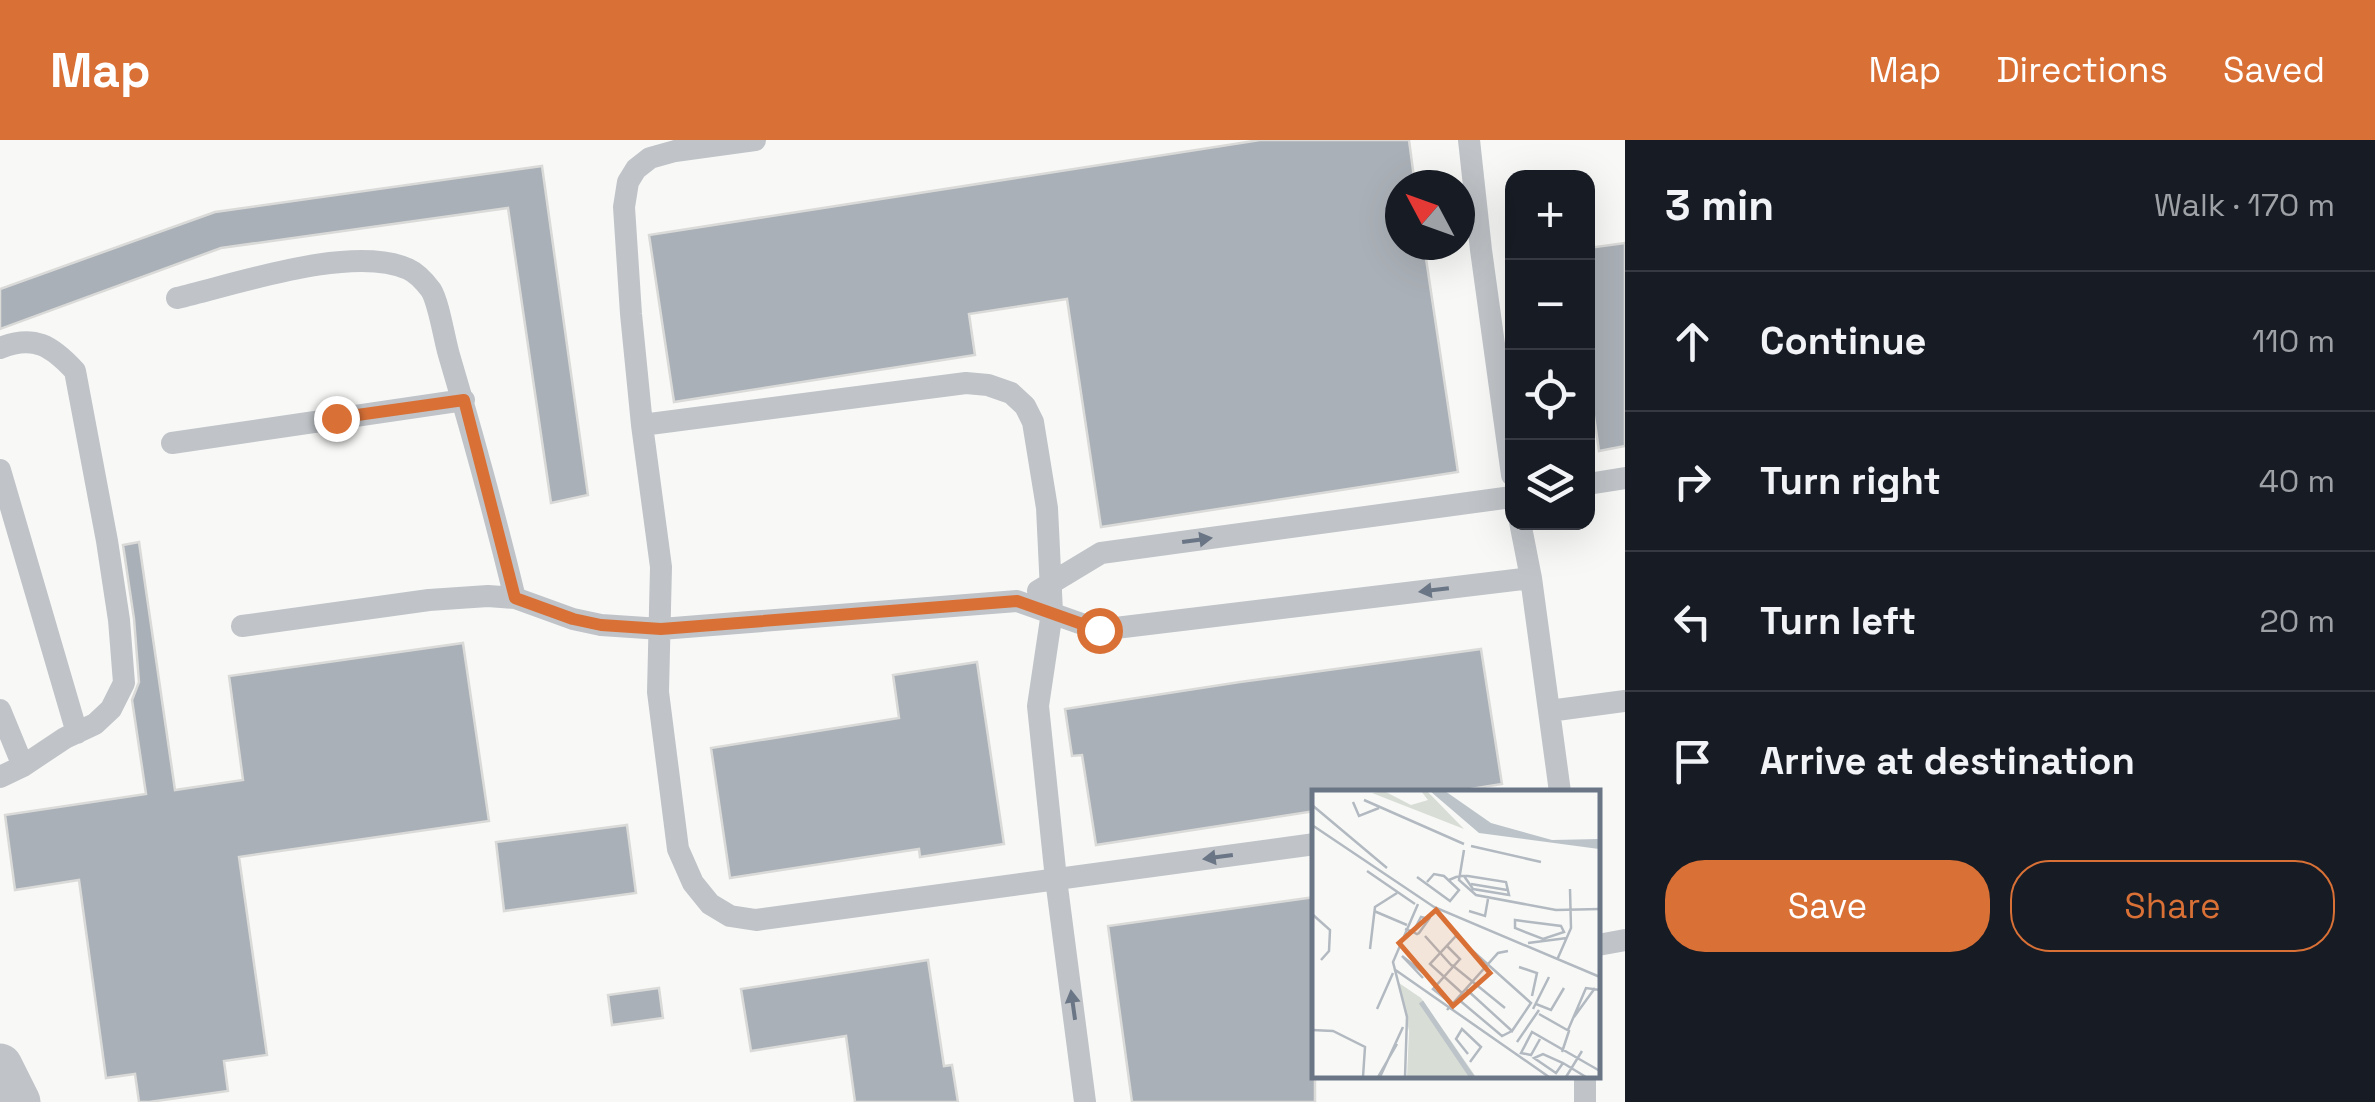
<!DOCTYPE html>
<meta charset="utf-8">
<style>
body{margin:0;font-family:"Space Grotesk",sans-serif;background:#20242c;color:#f1f3f6}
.controls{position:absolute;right:30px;top:30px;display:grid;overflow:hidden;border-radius:20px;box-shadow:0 10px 40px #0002}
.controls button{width:90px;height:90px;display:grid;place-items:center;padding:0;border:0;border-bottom:2px solid #363941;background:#171b24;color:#f1f3f6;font:50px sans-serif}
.compass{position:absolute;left:1385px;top:30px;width:90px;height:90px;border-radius:50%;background:#171b24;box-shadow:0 10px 40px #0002;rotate:311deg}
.stop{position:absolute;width:30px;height:30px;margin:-22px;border:8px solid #d97137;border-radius:50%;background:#fff}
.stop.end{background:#d97137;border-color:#fff;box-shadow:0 2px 10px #0008}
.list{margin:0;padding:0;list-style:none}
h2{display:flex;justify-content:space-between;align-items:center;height:130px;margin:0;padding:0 40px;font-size:42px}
h2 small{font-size:32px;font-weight:400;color:#9ea1a6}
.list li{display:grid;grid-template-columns:65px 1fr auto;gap:30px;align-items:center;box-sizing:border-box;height:140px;padding:0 40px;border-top:2px solid #363941}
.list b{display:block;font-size:38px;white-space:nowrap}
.list em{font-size:32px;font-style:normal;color:#9ea1a6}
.actions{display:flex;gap:20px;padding:30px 40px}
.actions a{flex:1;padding:22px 0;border:2px solid #d97137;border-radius:40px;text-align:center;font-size:35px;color:#d97137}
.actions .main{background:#d97137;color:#fff}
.icon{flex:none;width:55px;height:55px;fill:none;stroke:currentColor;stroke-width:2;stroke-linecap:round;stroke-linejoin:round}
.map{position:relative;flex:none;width:1625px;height:962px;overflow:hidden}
header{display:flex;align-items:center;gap:60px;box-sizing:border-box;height:140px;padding:0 50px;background:#d97137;color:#fff}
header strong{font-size:48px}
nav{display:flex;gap:55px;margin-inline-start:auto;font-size:35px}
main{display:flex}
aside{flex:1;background:#171b24}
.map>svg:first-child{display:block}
</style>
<header>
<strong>Map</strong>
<nav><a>Map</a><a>Directions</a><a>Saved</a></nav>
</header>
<main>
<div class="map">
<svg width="1625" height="962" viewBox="0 0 1625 962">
<rect width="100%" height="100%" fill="#f8f9f7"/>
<!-- building -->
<path fill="#aab0b7" stroke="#dadbd9" stroke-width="2.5" d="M1260,0h149l6,45h-15v60h24l34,227 -357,55 -34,-228 -98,15 6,41 -301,47 -25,-167z
M542,26l46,329 -37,8 -43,-295 -287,40 -221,81v-40l215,-77z
M1625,103v203l-26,5 -11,-76v-127z
M139,402l36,248 68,-10 -14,-104 234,-33 26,178 -250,36 28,198 -43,6 4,30 -79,11h-10l-4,-28 -29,4 -27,-198 -64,10 -10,-75 141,-21 -14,-94 7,-18 -5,-63 -11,-74z
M1481,509l21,135 -50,8h-137v19l-219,34 -14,-90 -10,1 -7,-47 175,-27z
M977,522l27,182 -84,13 -1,-8 -189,29 -19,-130 188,-30 -6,-43z
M627,685l9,68 -132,18 -8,-69z
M1315,757v205h-183l-24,-176z
M928,820l16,106 8,-1 6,37h-103l-9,-66 -95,15 -10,-62z
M659,848l4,30 -51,7 -4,-30z"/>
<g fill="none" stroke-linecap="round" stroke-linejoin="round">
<!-- service -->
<path stroke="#c0c4c8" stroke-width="22" d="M755,0l-80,11 -25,7 -14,11 -8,13 -4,25 7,107 11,111 19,142 -3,125 20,157 15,34 17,21 20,12 26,4 559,-76
M1469,0l12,110 31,225
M177,158c60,-14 175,-54 231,-29 9,4 17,13 23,21 8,13 13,48 18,65 24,81 46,161 66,243
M0,208c34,-14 52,-2 75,23l32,170 12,79 5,63 -13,26 -16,15 -30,14 -42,28 -23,11
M642,285l324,-42 22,2 23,8 14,13 8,16 14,86 5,104 -14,94 18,173 29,223
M172,303l292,-43
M0,330l77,263
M1588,344l37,-6
M1520,382l11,56 29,214
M1038,451l63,-38 411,-56
M242,486l187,-26 59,-4 27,2 58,21 28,6 60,4 356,-28 82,29 432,-52
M0,570l23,56
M1549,571l76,-10
M1598,805l27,-5
M1585,962v-28"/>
<!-- minor -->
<path stroke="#c0c4c8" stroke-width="45" d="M0,926l18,36"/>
</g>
<!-- one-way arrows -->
<defs><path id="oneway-solid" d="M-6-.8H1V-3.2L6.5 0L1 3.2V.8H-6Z" transform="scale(2.5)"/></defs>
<g fill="#6a7686">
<use href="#oneway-solid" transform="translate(1197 400) rotate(-8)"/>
<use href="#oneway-solid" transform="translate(1434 450) rotate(173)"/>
<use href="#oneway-solid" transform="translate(1218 717) rotate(172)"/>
<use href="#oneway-solid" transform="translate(1073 865) rotate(-98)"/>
</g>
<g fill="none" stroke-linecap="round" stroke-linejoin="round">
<!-- route -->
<path stroke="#d97137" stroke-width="12" d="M336,278l128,-18 51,198 58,21 28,6 60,4 356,-28 82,29"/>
</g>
<!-- overview -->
<g transform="translate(1312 650)">
<rect width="288" height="288" fill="#f8f9f7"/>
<path d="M72,1l27,14 17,-5 -7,-9h6l37,38 -92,-36z" fill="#d8ddd6"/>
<path d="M87,193l22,15 55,79h-69l2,-46z" fill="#d8ddd6"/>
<path d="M118,1h15l46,32 61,17 47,-1v10l-120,-16z" fill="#bcc4ca"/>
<path fill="none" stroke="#bcc4ca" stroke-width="5" d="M109,212l51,75"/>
<path fill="none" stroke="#b2b9c0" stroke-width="2.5" d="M52,10l100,44M41,12l6,14 20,-8M0,15l75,63M0,35l122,82 166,70M159,56l70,16M152,60l-5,30 17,15 80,15 44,-1M55,81l48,33M105,87l33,24 9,-11 -15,-14 -10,-2 -7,8M137,90l7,-3 6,-1h6l38,6 3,13 -36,-6 -9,-13M159,94l36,6M62,121l33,14M157,121l16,5 3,-17M0,124l18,16 -1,21 -8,9M203,130l46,6 3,6 -21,7 -28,-11zM93,139l8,3 4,2 2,-1 10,-14 -8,-2 -8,15M113,146l27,30M216,153l39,-5M134,155l14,14 -27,30 19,15M58,159l5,-42 22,-14M245,170l14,-32 -1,-39M140,175l53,43M207,177l18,6 -5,23M82,179l155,108M111,188l-21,-22 24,19M150,203l-32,-29 26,-28 75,67 -19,28 -46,-42M146,209l44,37 10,-5M224,214l15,6 13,-22M65,219l16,-36M221,219l16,-32M135,220l51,-57 10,-2M227,224l30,17 -7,21M262,227l21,-29M0,240l21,1 32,16 -2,30M256,240l18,-42 14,2M228,249l-9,16 -10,-2 11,-21 68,39M205,252l22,-32M156,264l-12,-15 6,-10 19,18 -11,15M251,273l-7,10 -22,-15 9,-4 20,9 23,14M66,287l19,-33M68,287l23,-50M93,287l2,-60 -14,-55 25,-58M254,287l16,-26"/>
<path fill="#d97137" fill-opacity="0.15" stroke="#d97137" stroke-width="5" d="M124,120l54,63 -37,33 -54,-63z"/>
<rect width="288" height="288" fill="none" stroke="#6a7686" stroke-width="5"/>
</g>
</svg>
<div class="controls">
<button>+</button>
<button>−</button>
<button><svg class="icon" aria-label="locate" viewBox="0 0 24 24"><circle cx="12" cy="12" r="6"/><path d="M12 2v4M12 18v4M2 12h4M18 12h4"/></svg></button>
<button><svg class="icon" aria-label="layers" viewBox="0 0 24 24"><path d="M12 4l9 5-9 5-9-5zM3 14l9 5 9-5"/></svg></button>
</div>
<svg class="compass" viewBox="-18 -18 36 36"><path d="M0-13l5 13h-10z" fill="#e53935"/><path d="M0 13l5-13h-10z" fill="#9ea1a6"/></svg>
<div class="stop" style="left:1099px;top:490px"></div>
<div class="stop end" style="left:336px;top:278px"></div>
</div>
<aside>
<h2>3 min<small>Walk · 170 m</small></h2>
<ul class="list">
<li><svg class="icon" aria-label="ahead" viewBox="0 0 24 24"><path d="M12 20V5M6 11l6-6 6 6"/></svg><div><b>Continue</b></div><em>110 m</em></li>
<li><svg class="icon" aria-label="right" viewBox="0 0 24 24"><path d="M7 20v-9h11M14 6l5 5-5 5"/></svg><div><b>Turn right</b></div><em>40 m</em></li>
<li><svg class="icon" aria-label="left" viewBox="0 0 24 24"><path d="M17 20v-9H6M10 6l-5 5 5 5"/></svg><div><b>Turn left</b></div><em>20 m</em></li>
<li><svg class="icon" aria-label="arrive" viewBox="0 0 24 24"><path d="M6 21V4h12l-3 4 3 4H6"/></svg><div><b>Arrive at destination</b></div></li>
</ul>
<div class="actions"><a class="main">Save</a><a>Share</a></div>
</aside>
</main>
